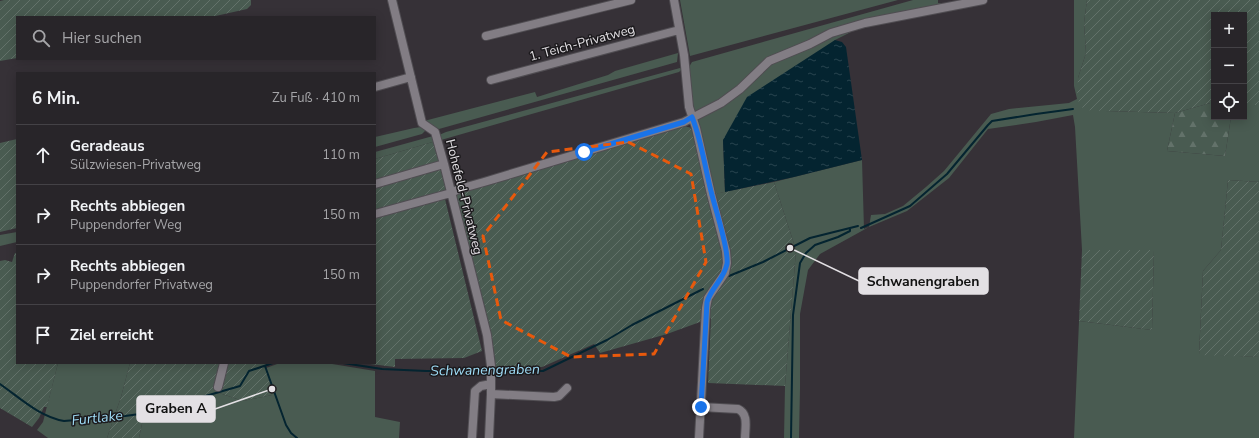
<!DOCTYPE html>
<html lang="de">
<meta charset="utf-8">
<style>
body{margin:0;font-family:"Nunito Sans",sans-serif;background:#302d31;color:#f1f3f6}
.controls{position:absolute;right:12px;top:12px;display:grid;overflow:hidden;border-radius:0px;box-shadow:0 2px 10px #0003}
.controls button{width:36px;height:36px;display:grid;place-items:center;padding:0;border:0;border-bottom:1px solid #444246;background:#282529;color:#f1f3f6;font:20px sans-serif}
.stop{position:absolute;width:12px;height:12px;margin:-9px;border:3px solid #1a73e8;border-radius:50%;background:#fff}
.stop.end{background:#1a73e8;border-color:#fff;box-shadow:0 1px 4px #0008}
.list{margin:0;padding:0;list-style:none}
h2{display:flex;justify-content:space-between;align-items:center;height:52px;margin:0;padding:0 16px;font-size:17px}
h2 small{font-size:13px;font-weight:400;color:#a5a5a8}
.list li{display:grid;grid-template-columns:26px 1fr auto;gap:12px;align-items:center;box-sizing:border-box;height:60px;padding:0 16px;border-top:1px solid #444246}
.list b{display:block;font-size:15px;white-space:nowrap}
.list p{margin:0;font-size:13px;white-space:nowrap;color:#a5a5a8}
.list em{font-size:13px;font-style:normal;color:#a5a5a8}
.icon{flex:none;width:22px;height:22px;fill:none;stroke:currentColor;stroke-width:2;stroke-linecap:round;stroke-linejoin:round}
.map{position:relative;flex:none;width:1259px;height:438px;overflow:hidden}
.search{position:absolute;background:#282529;box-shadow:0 2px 10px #0003;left:16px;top:16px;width:360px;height:44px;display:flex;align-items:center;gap:10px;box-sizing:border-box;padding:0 14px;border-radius:0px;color:#a5a5a8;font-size:15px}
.panel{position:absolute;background:#282529;box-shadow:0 2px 10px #0003;left:16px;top:72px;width:360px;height:292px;border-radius:0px}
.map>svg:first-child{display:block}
</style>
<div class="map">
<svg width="1259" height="438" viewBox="0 0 1259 438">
<defs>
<pattern id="forest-firs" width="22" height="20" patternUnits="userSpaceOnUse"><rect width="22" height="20" fill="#495b51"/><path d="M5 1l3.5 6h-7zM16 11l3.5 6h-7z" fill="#63726a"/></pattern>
<pattern id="garden-furrows" width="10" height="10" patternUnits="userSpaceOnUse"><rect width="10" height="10" fill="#495b51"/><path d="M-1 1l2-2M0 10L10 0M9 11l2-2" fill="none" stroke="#63726a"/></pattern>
<pattern id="water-ripples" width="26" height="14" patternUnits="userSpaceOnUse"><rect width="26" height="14" fill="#042430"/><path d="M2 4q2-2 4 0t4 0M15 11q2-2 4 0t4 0" fill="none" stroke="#28444e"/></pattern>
</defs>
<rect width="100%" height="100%" fill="#363137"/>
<!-- grass -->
<path fill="#495b51" d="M680,0h218l-208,56z
M913,0h25v3l19,2 -92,18 -16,10 -14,7 -112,100 2,52 -10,2 -16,-70 -6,-19 -4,-38 3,-5z
M1074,0h13l-3,23 2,30 -8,25 28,33 69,2 -8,38 58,5 6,-39h13v-12h15v77l-31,-2 -7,70 -18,21 -4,83 60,3v81h-185l5,-117 73,9 2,-80h-72l-7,-123 -2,-12 -37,7 -48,7 -39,49 -42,33 -38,16 -49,27 -12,16 -8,44v75l-1,49h-15l1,-52 11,-136 -22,-68 88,-22 2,69 5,-2 2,-12 14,-1 18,-8 23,-19 18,-16 47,-57 18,-5 60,-6 8,-4 -3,-13z
M678,53l-1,9 -238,67 -15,-8 111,-29 2,5 71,-22 7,-4z
M680,68l2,1 -3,3 -238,68 -2,-5 7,-3z
M421,127l5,3 -4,4 -47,13v-10l39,-9z
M433,136l3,5 -61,18v-7z
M17,232v10l-17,4v-11z
M58,363h72l-9,34 -14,41h-59l-11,-8 6,-8z
M280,363h46l49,8v46l25,5 -1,16h-260l5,-24 75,-21 24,8 29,-6 -6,-27z"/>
<!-- forest -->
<path fill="url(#forest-firs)" d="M1214,102v15h17l-6,39 -58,-5 8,-38z"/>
<!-- garden -->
<path fill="url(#garden-furrows)" d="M4,0h247v5l-4,4 -36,8h-194v41l-17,3v-60z
M1087,0h172v105h-15v-90h-30v87l-39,11 -69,-2 -22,-1 -7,-11 1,-21 8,-25 -2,-30z
M684,126l8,2 17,67 65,-13 22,68 -11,136 -77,-3 3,-65 -44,16 -67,19 -6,-9 -52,23h-48l-1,-21 -38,-150 2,-3z
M17,139v89l-17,4v-89z
M436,141l10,48 -1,10 37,152 -18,7 -69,1v8l-33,-4h13v-204z
M1228,180l31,2v175l-60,-2 4,-84 18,-21z
M1082,250h72l-2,80 -73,-9z
M15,253h2v110h41l-11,44h-3l-5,11 -7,9 -32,-19v-147l5,-1 7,2z
M130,363h135l7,32 -29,6 -24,-8 -75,21 -5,24h-32l14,-41z"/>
<!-- water -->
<path fill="url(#water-ripples)" d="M835,40l7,2 4,5 16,113 -68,17 -69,15 -2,-52 24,-43z"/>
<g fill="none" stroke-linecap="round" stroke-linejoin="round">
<!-- stream -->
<path stroke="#042430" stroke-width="2" d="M861,228l49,-22 37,-32 41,-49 4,-4 44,-7 37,-5
M729,276l34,-14 47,-24 48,-12
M343,363l39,6 44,2h62
M265,366l21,59 5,8 6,5
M492,371h51l64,-31 25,-15 71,-36
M0,384c20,14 40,33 64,37l61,-5 22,-3 93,-27 9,-15 24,-8
M791,438l2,-123 7,-52 6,-10 9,-8 23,-8 12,-6v-2"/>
<defs>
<path id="minor" d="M392,0l30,123 13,9 9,32 43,171 4,31v28l-2,44
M674,0l10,55 5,52 7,21 15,66 15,57 1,12 -2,10 -17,25 -2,10 -7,130
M486,36l145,-36
M491,80l188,-50
M375,87l36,-10
M375,184l69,-20
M375,214l76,-21 8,-4 25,-7 200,-60 37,-19 19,-14 29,-28 41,-17 21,-11 34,-10 118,-23
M218,387l6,-24
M491,394l63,3 5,-1 8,-8
M701,407l37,2c11,5 7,19 7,29
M472,438l3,-47 6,-5 10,-2"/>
</defs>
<!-- minor casing -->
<use href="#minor" stroke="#504d52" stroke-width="10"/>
<!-- minor -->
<use href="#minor" stroke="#827d84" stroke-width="8"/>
</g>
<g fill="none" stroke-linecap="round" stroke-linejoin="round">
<!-- route -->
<path stroke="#1a73e8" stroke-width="5" d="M584,152l100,-30 8,-5c10,25 13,52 20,78 4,16 17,55 15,69 -3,15 -16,24 -20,38l-6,105"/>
</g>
<!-- marked area -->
<path fill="none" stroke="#e8590c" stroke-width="3" stroke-dasharray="8 5" stroke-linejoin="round" d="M628,142l63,32 15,88 -52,92 -83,3 -70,-37 -18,-84 64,-84z"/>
<g text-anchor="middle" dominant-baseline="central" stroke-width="3" stroke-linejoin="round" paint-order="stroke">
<!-- street labels -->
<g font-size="13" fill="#e3e0e4" stroke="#1c1a1d">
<text transform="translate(582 43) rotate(-15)">1. Teich-Privatweg</text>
<text transform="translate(464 197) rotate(76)">Hohefeld-Privatweg</text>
</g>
<!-- water labels -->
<g font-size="14" font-style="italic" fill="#9fddf7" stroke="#1c1a1d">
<text transform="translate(485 370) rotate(-1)">Schwanengraben</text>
<text transform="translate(97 418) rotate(-6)">Furtlake</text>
</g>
</g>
<!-- callouts -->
<path fill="none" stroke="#e3e0e4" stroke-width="1.5" d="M790 248L859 281M272 389L215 409"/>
<g fill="#e3e0e4" stroke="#1c1a1d" stroke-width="1.5">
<circle cx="790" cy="248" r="4"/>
<circle cx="272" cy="389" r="4"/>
</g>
<g fill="#e3e0e4" stroke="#e3e0e4" stroke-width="1.5">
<rect x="859" y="268" width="129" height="26" rx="4"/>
<rect x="137" y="396" width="78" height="26" rx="4"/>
</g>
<g font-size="14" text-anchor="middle" font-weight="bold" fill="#111">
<text x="923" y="286">Schwanengraben</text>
<text x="176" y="413">Graben A</text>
</g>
</svg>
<div class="controls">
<button>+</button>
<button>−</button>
<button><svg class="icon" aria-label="locate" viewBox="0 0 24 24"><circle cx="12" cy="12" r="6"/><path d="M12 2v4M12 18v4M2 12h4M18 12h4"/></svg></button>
</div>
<div class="stop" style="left:584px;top:152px"></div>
<div class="stop end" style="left:701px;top:407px"></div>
<div class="search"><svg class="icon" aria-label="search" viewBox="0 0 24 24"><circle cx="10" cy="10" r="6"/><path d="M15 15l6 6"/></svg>Hier suchen</div>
<section class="panel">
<h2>6 Min.<small>Zu Fuß · 410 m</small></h2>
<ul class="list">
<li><svg class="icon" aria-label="ahead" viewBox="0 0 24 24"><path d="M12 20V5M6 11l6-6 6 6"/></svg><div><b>Geradeaus</b><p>Sülzwiesen-Privatweg</p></div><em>110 m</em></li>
<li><svg class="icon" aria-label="right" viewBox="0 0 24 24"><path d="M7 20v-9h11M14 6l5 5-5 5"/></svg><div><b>Rechts abbiegen</b><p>Puppendorfer Weg</p></div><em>150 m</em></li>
<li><svg class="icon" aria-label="right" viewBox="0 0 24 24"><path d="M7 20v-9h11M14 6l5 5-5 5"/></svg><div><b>Rechts abbiegen</b><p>Puppendorfer Privatweg</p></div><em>150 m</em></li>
<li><svg class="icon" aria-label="arrive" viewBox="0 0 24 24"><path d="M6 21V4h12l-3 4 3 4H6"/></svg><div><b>Ziel erreicht</b></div></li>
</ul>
</section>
</div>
